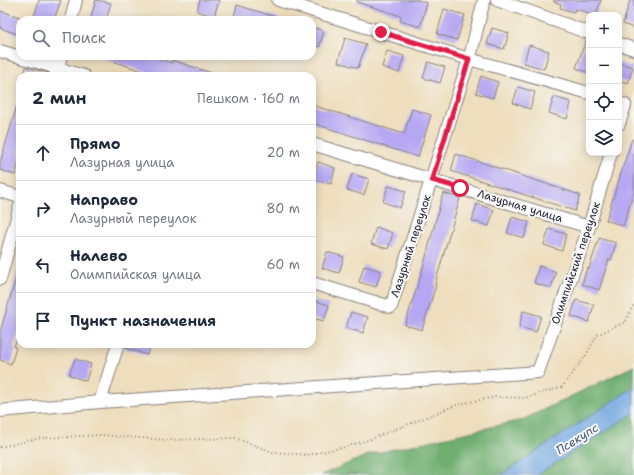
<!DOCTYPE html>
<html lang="ru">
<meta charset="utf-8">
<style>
body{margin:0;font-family:"Shantell Sans",sans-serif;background:#f2f2f3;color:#1f2937}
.controls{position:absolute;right:12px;top:12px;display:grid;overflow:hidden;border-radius:8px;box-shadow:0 2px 10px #0003}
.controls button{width:36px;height:36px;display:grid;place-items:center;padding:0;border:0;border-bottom:1px solid #e0e1e3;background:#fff;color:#1f2937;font:20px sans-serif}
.stop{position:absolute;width:12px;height:12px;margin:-9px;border:3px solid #e11d48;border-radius:50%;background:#fff}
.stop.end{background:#e11d48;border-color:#fff;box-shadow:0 1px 4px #0008}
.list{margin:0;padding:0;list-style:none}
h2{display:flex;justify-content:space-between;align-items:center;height:52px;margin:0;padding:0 16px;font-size:17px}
h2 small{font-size:13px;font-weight:400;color:#747a83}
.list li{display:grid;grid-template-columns:26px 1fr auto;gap:12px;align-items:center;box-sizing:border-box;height:56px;padding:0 16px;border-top:1px solid #e0e1e3}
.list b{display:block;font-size:15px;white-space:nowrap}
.list p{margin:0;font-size:13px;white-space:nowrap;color:#747a83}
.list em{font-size:13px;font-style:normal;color:#747a83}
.icon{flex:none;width:22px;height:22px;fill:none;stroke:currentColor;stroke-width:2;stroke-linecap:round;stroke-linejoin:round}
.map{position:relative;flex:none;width:634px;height:475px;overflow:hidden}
.search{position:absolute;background:#fff;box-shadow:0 2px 10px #0003;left:16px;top:16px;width:300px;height:44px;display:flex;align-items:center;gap:10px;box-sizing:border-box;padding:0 14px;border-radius:12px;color:#747a83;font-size:15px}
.panel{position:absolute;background:#fff;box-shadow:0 2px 10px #0003;left:16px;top:72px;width:300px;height:276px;border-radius:12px}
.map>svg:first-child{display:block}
</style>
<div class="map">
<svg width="634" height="475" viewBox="0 0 634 475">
<rect width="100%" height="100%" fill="#f6f6f2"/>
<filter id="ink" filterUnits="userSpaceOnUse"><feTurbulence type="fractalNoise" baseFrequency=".025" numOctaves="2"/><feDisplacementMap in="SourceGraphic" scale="8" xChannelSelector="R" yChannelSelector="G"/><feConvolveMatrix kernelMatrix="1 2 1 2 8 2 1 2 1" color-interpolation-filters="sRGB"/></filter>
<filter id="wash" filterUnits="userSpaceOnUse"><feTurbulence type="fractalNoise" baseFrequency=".012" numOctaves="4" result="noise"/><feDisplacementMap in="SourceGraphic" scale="16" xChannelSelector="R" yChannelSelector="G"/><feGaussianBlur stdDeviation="0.9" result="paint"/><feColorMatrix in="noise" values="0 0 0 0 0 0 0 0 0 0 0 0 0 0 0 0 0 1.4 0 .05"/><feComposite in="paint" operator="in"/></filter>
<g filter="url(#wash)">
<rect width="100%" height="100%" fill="#eedebd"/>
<!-- forest -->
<path fill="#6fae6f" stroke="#486855" d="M634,366v21l-133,88h-180l47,-20 154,-35z
M634,413v62h-97z"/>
<!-- water -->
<path fill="#74a9e1" stroke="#4b668e" d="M634,387v26l-97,62h-36z"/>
<g id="blocks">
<!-- building -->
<path fill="#b5a7f3" d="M39,0h22l-7,20h-21z
M96,0l15,3 -5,17h-16z
M200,0h19l-5,17 -17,-6z
M357,0h62l8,3 -7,24 -20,-6 1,-5 -44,-14z
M554,0h47l-5,15 -21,-6 -1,3 -14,-4 1,-4 -7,-2z
M630,0h4v28l-11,-4z
M237,5l42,13v2h-46z
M444,9l21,6 -8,25 -20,-6z
M0,11l20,6v18l-20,-7z
M312,27l12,4 -5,16 -7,-2z
M492,28l17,5 -5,16 -17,-5z
M345,38l21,6 -8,24 -20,-6z
M586,40h3v33l-13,-5z
M529,45l20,6 -5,18 -20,-6z
M387,51l17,5 -5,17 -17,-6z
M103,56h48l21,7v-3l18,6 25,8v2h-57l-55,-18z
M428,62l17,5 -5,16 -17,-5z
M619,63l14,4 -5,16 -9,-3z
M26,67l22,6v3h-25z
M481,76l17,6 -5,16 -17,-5z
M518,87l17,5 -5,17 -17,-6z
M554,97l17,5 -4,17 -18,-6z
M18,102h2v57l-5,16 -15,-5v-7z
M312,105l92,29 8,-25 19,6 -13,42 -106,-34z
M632,139l2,1v52l-11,34 -17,-6z
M456,154l124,41 -5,16 -124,-40z
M318,162l17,6 -4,16 -18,-5z
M352,174l17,5 -5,16 -17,-5z
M388,186l18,5 -6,17 -17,-6z
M443,193l17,5 -25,86 1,1 -14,45 -17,-5 19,-61z
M477,204l17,6 -5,16 -17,-5z
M512,217l17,5 -5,16 -17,-5z
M376,227l17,6 -5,16 -17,-5z
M549,229l17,5 -4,17 -18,-6z
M599,238l17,5 -5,17 -2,-1 -10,31 -17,-6 5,-16 2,1z
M327,252l17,5 -5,16 -17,-5z
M364,266l17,5 -5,16 -17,-5z
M539,266l17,6 -5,16 -17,-5z
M18,271h2v57l-6,19 2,1 -5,16 -11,-4v-28z
M312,300l17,5 -5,16 -12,-3z
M576,300l18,5 -5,17 -18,-6z
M523,311l18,5 -5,16 -17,-5z
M351,312l17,5 -5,16 -17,-5z
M125,344h26l-4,11 -22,-7z
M75,359l16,5 -5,17 -17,-6z"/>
</g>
</g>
<g filter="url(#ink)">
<use href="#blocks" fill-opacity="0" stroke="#88807c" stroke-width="1"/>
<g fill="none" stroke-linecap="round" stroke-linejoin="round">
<defs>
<path id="minor" d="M278,0l191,59 120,34
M497,0l92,33
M71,20l5,-20
M619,44l15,5
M0,51l84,25
M55,76l6,-20
M619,103l6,2 -6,19
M312,144l277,83
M0,191l20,6
M0,279l20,-73
M312,283l79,24 80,-254 13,-53
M100,402l18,-58
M0,411l100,-9 438,-30 51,-145 22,-74"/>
</defs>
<!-- minor casing -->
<use href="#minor" stroke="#88807c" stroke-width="14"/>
<!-- path -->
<path stroke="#88807c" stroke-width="2" stroke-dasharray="1 3" stroke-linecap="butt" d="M0,447l41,-9 59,-3 67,5 68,-2 38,14 34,3 38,-8 26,-8 88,-35 37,-7 29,1 37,-11 23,-30 12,-22 28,-13 9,-18"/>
<!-- minor -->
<use href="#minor" stroke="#fff" stroke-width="12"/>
</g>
</g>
<g fill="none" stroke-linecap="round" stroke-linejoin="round" filter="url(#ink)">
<!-- route -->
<path stroke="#e11d48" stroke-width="5" d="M381,32l88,27 -37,121 28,8"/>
</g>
<g text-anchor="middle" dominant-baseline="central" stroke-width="4" stroke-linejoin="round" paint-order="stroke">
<!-- street labels -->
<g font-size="11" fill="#22223b" stroke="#f6f6f2">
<text transform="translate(520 206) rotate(17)">Лазурная улица</text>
<text transform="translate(411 246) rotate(-72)">Лазурный переулок</text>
<text transform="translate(576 263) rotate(-71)">Олимпийский переулок</text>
</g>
<!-- water labels -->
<g font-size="12" font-style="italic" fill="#43587d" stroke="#f6f6f2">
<text transform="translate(577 439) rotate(-32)">Псекупс</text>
</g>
</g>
</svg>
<div class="controls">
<button>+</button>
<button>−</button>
<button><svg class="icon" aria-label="locate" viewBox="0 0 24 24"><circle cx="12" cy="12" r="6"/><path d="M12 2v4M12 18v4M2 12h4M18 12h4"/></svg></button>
<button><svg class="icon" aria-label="layers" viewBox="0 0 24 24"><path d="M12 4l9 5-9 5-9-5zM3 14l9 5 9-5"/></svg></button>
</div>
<div class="stop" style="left:460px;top:188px"></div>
<div class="stop end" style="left:381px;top:32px"></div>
<div class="search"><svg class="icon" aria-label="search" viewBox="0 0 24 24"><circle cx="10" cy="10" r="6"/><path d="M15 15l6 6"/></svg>Поиск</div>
<section class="panel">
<h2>2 мин<small>Пешком · 160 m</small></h2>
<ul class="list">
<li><svg class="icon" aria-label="ahead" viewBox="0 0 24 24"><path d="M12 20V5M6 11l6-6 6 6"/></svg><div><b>Прямо</b><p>Лазурная улица</p></div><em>20 m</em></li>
<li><svg class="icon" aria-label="right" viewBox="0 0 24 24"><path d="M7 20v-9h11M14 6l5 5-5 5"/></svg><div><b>Направо</b><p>Лазурный переулок</p></div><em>80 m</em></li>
<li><svg class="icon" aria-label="left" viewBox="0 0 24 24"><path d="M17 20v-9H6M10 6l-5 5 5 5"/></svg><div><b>Налево</b><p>Олимпийская улица</p></div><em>60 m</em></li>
<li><svg class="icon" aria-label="arrive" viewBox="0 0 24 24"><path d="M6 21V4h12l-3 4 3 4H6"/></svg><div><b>Пункт назначения</b></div></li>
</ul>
</section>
</div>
